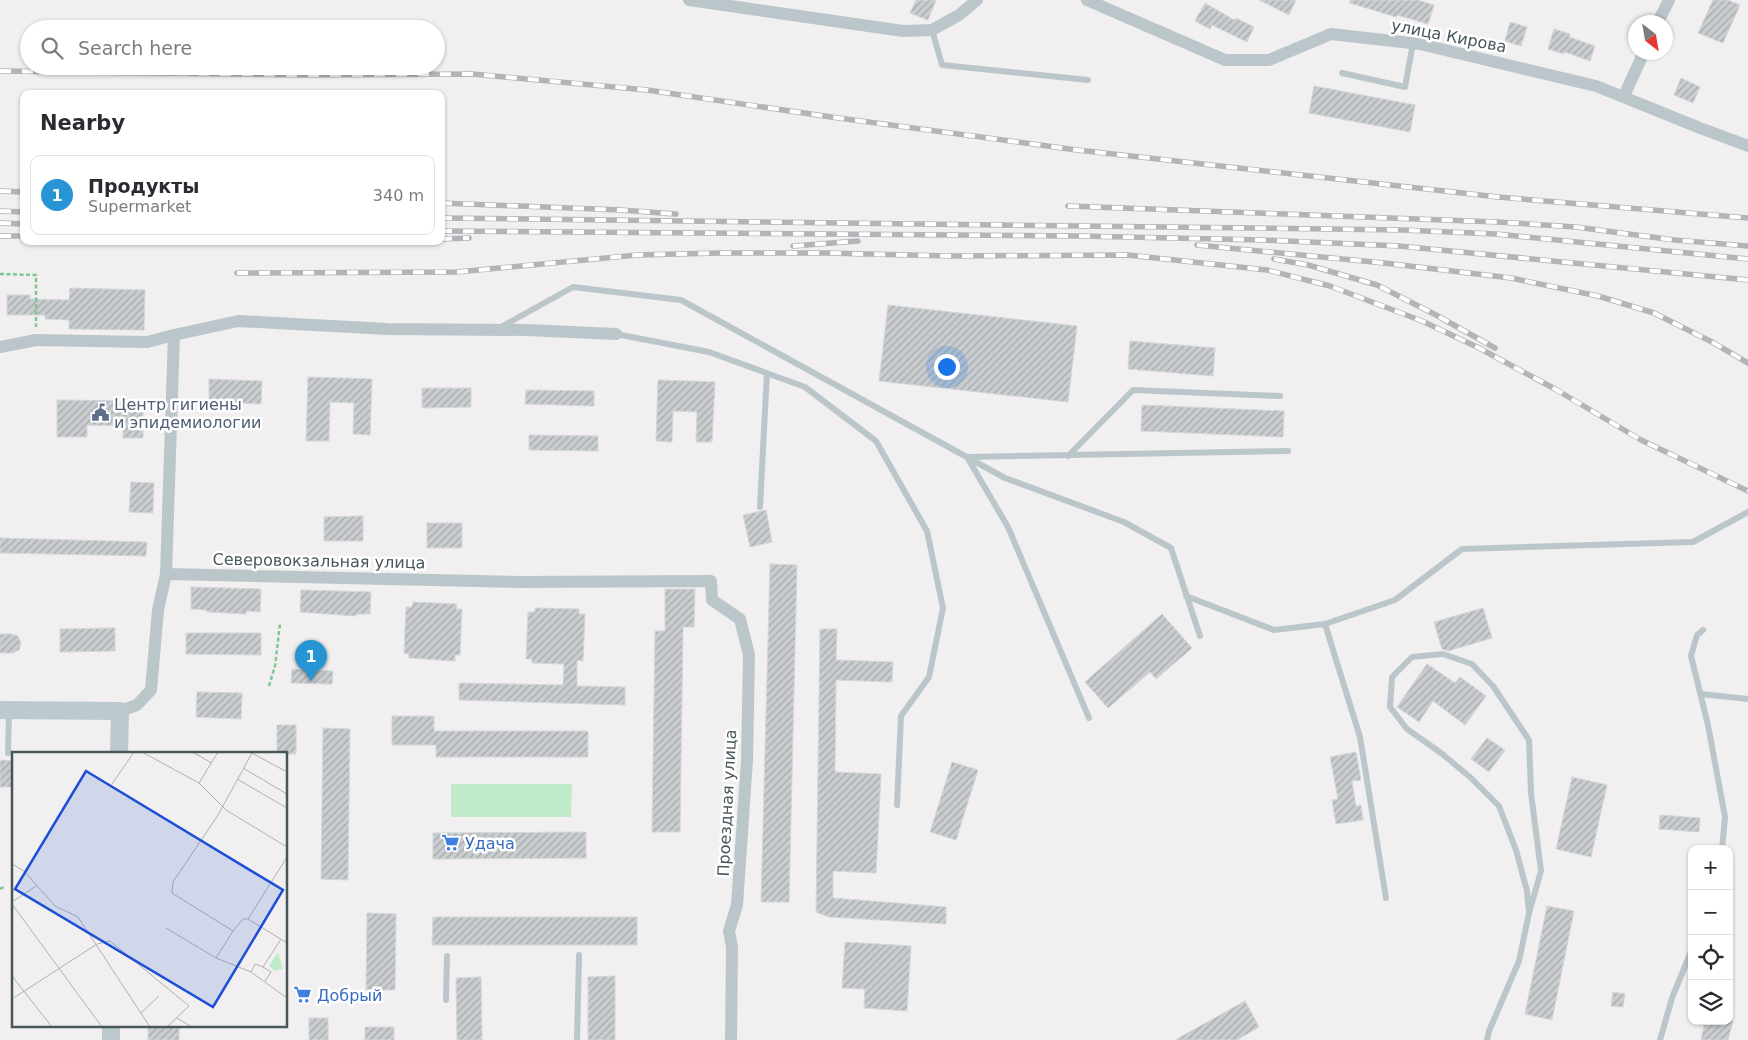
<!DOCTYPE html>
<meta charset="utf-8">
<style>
body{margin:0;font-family:"DejaVu Sans",sans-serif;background:#f7f7f7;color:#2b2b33}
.controls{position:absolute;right:15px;bottom:15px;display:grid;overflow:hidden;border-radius:10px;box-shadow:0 1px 4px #0004}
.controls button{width:45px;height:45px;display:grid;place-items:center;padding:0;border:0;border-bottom:1px solid #e1e1e2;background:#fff;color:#2b2b33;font:25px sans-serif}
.compass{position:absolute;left:1628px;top:15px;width:45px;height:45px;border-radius:50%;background:#fff;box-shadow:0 1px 4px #0004;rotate:149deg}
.you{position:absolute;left:946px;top:366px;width:18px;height:18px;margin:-12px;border:4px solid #fff;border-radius:50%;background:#1a73e8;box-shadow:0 0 0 8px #1a73e833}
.badge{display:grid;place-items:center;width:32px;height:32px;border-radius:50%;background:#2795d3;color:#fff;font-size:16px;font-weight:700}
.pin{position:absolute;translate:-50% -41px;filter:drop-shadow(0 1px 2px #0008)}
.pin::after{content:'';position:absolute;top:26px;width:18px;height:15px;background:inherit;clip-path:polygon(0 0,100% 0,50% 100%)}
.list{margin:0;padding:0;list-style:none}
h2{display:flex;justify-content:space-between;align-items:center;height:65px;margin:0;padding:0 20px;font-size:21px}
h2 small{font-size:16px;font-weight:400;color:#7c7c81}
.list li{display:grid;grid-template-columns:32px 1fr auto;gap:15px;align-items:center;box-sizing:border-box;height:80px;margin:0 10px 10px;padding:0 10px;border:1px solid #e1e1e2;border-radius:10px}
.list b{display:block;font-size:19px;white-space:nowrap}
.list p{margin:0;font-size:16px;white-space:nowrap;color:#7c7c81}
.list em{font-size:16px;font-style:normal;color:#7c7c81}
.icon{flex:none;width:28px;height:28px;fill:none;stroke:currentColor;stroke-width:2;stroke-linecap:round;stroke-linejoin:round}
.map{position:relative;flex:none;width:1748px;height:1040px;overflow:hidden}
.search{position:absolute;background:#fff;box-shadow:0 1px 4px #0004;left:20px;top:20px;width:425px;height:55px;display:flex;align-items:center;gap:12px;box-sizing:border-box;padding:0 18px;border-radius:28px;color:#7c7c81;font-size:19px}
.panel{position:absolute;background:#fff;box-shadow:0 1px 4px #0004;left:20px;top:90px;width:425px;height:155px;border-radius:10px}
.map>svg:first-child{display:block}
</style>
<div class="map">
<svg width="1748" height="1040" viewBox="0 0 1748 1040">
<defs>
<pattern id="building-hatch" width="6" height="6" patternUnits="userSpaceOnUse" patternTransform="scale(1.25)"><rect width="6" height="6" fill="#c9cdd0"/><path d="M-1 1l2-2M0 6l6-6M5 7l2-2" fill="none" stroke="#a5a9ac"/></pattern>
</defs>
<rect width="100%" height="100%" fill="#f1efef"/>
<!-- green -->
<path fill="#c0ebc8" d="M451,784h121l-1,33h-120z"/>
<!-- building -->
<path fill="url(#building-hatch)" stroke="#d3d6da" d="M916,0h20l-8,20 -18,-7z
M1259,0h37l-7,15z
M1350,0h68l16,5 -6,19 -31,-9 -1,2 -46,-14z
M1713,0h15l12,5 -17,38 -25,-10z
M1205,3l29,17 2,-2 18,9 -7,15 -35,-17 -2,4 -15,-8z
M1510,22l17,5 -6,19 -16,-5z
M1554,29l16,5 -1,3 26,9 -5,15 -25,-9 -1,2 -16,-5z
M1681,78l19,9 -7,16 -19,-8z
M1314,86l101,19 -5,27 -101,-19z
M70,288l75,2 -1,40 -75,-1v-9l-24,-1v-4h-38v-20h23v4l39,1z
M888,305l189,21 -9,76 -189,-21z
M1130,341l85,7 -2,28 -85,-7z
M308,377l64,2 -2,56 -17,-1 1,-31 -24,-1 -1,39h-23z
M209,379l53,2 -1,23 -52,-2z
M658,380l57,2 -3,60h-16l1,-30 -24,-1 -1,31 -16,-1z
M422,388h49v19l-49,1z
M526,390l68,1v15l-69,-2z
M57,400l86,1v37h-20v-12l-36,-1v12h-30z
M1142,405l142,6 -1,26 -142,-6z
M529,435l69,1v15l-69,-1z
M131,482l23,1 -1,30 -24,-1z
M766,510l6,32 -22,5 -7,-32z
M363,516v25h-39v-24z
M427,523h35v25h-35z
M0,538l147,4 -1,14 -146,-3z
M770,564l27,1 -8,337h-28z
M191,587l70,2 -1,23 -13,-1 -1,3 -39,-2v-2l-16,-1z
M665,589h30l-1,38h-11l-3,205h-28l3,-201h10z
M301,590l70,2 -1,22h-14v2l-56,-4z
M413,602l44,2 -1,5h6l-2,46h-5v6l-46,-3v-4l-5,-1 2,-46h6z
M535,608l44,1v5h6l-2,47 -6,-1v26l48,1v18l-166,-5v-17l104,2 1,-21 -32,-1v-4h-6l2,-47h7z
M1483,608l9,30 -44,13 -6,-2 -8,-27z
M1162,614l30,34 -36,31 -6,-7 -42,36 -23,-26z
M115,628v23l-55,1v-23z
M820,629h17l-1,31 57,2 -1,20 -56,-2 -1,92 46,2 -5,99 -43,-2v27l113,9v17l-117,-7 -13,-5z
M186,633h75v22l-75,-1z
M0,634h11l7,2 3,7 -2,7 -7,3h-12z
M1427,664l28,19 5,-6 26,19 -21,29 -32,-24 -14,21 -22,-15z
M292,669l41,2 -1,13 -41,-1z
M197,692l45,1 -1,26 -45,-2z
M392,716h42v15h154v26h-152v-12h-44z
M277,725h19v29h-19z
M323,728l27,1 -2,151 -27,-1z
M1487,738l18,12 -16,22 -18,-13z
M1356,752l5,28 -9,1 4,25 5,-1 2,15 -27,4 -4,-24 6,-1 -8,-42z
M0,760l14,1v26h-14z
M952,762l26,8 -22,70 -26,-8z
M1572,777l35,8 -16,72 -35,-8z
M1660,815l40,3 -1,14 -40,-3z
M586,832v26l-153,1v-26z
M1547,906l27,5 -22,109 -27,-6z
M367,913l29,1 -1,76h-29z
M433,917h204v28h-205z
M845,942l66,4 -4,65 -43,-3 1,-19 -23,-1z
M615,976v64h-27v-63z
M481,977l1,63h-25l-1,-62z
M1613,992l12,2 -2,13 -12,-1z
M1245,1001l14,26 -22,13h-62z
M309,1018h19v22h-19z
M1705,1021h28l-5,19h-27z
M148,1026h31v14h-31z
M365,1027h29v13h-29z"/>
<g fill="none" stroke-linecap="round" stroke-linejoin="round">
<!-- path -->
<path stroke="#7bc792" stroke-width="2.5" stroke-dasharray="4 2.5" stroke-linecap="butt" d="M0,274l36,1v52
M269,686l6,-20 5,-42
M0,889l4,-2"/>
<!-- lane -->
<path stroke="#bbc6cb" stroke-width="6" d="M932,30l10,35 146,15
M1342,73l63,14 8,-44
M501,327l72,-40 108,13 324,178 119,44 47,26 29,88
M616,334l93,18 96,35 71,54 51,90 16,77 -14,69 -28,39 -4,89
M1068,456l65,-66 147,6
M760,507l7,-134
M1186,596l88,34 51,-6 35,113 26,161
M1325,624l70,-24 67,-51 231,-7 55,-30
M1703,630l-6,5 -6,21 17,69 17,92 -3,32
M1701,694l47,5
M1089,718l-81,-191 -41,-70 321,-6
M8,753l1,-41
M446,1000l1,-44
M577,1040l2,-85
M1487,1040l2,-9 30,-70 10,-48 12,-42 -10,-78 -2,-53 -36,-54 -21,-22 -29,-10 -31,3 -20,20 -2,30 17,22 34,24 29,24 29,29 17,44 11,41 2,22
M1660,1040l12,-42 20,-49"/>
<!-- street -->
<path stroke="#bbc6cb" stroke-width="12" d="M689,0l214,31 29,-1 27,-15 18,-15
M1087,0l138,60h44l62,-26 89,10 176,42 104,42 48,18
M1658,22l11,-22
M1624,96l20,-44
M174,335l64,-14 149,8 139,1 90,4
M0,347l36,-7 111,2 27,-7 -8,239 355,8 190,-1 1,19 28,19 9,36 -2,105 -10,145 -8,26 3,16 -1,93
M120,711l17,-6 14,-15 7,-80 8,-36"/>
<!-- secondary -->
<path stroke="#bcc9cf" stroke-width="18" d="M0,710l120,1 -1,43
M111,1040v-14"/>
<defs>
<path id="rail" d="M0,71l305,4 167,-1 175,16 184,27 246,33 421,47 250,21
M0,191l24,1
M441,203l179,7 56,4
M1068,206l429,16 79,5 98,13 74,6
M0,211l24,1
M441,218l962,12 93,4 252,25
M0,223l24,1
M441,231l639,5 183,4 136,6 349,34
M0,236h24
M441,239l28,-1
M1197,245l187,18 127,15 87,18 56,17 58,29 36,21
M793,246l65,-5
M1274,259l34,6 69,20 59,30 59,33
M237,273l220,-1 180,-17 83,-2h106l124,3 178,-1 139,15 63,16 92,35 57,27 76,41 86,51 107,51"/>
</defs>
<!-- rail casing -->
<use href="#rail" stroke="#b1b5b8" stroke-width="5.5"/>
<!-- rail -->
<use href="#rail" stroke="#fff" stroke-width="4" stroke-dasharray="11" stroke-linecap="butt"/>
</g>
<!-- icons -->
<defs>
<symbol id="civic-bare" viewBox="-9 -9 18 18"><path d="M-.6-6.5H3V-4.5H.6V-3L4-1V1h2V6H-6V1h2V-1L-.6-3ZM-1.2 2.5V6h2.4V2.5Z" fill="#5c6f8a" stroke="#fff" stroke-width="2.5" paint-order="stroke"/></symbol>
<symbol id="supermarket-bare" viewBox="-9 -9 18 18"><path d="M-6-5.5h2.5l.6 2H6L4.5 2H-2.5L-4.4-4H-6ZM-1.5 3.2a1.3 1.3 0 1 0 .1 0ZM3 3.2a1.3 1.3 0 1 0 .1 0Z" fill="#3f7fe0" stroke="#fff" stroke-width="2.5" paint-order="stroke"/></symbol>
</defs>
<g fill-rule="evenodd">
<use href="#civic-bare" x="88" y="400" width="25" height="25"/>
<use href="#supermarket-bare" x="438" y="830" width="25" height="25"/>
<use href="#supermarket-bare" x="290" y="982" width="25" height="25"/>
</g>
<g text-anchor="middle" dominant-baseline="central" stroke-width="5" stroke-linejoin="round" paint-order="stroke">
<!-- street labels -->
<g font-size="16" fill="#48565b" stroke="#fff">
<text transform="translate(1449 36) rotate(11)">улица Кирова</text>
<text transform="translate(319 561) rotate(1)">Северовокзальная улица</text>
<text transform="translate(727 803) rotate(-87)">Проездная улица</text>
</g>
<!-- service labels -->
<g font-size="16" fill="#4e5e75" stroke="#fff" text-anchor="start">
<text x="114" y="404">Центр гигиены<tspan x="114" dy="18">и эпидемиологии</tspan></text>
</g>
<!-- shop labels -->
<g font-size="16" fill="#366cbe" stroke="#fff" text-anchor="start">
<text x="465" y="843">Удача</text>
<text x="317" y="995">Добрый</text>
</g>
</g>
<!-- overview -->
<g transform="translate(12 752)">
<rect width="275" height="275" fill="#f1efef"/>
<path d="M266,200l5,17 -8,2 -6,-5z" fill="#c0ebc8"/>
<path fill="none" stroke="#adb2b4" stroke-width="1" d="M130,0l57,31 27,27 61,37M180,0l20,11M238,0l37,20M240,1l-34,62 -45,67 -1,11 61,38 -17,27 35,14 36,26M231,16l44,26M225,27l50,29M187,31l19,-31M100,32l22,-32M0,112l12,7 31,35 23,11 72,110M0,150l24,-16M0,152l90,123M236,167l39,-62M236,167l39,24M154,176l50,30M221,179l10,-12h5M251,215l18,-28M239,220l4,-8 8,3 8,5 -6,9M0,224l40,51M0,247l85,-55 13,-3 79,65 -22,21M129,261l18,-17M165,266l15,9"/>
<path fill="#1d4ed8" fill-opacity="0.15" stroke="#1d4ed8" stroke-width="2.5" d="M74,19l197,119 -70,117 -198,-118z"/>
<rect width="275" height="275" fill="none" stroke="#48565b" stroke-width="2.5"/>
</g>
</svg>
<div class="controls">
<button>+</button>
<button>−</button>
<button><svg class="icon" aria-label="locate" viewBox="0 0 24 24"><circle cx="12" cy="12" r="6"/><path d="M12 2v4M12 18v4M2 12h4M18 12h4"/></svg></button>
<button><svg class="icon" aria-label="layers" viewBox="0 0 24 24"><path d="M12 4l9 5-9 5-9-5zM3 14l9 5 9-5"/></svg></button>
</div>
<svg class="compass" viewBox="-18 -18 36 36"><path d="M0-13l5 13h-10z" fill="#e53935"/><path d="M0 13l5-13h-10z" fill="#7c7c81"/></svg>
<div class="you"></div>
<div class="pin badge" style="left:311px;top:681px">1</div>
<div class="search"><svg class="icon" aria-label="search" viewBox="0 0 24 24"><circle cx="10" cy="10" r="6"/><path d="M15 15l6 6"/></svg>Search here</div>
<section class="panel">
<h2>Nearby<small></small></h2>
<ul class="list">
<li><span class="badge">1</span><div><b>Продукты</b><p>Supermarket</p></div><em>340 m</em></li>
</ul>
</section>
</div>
